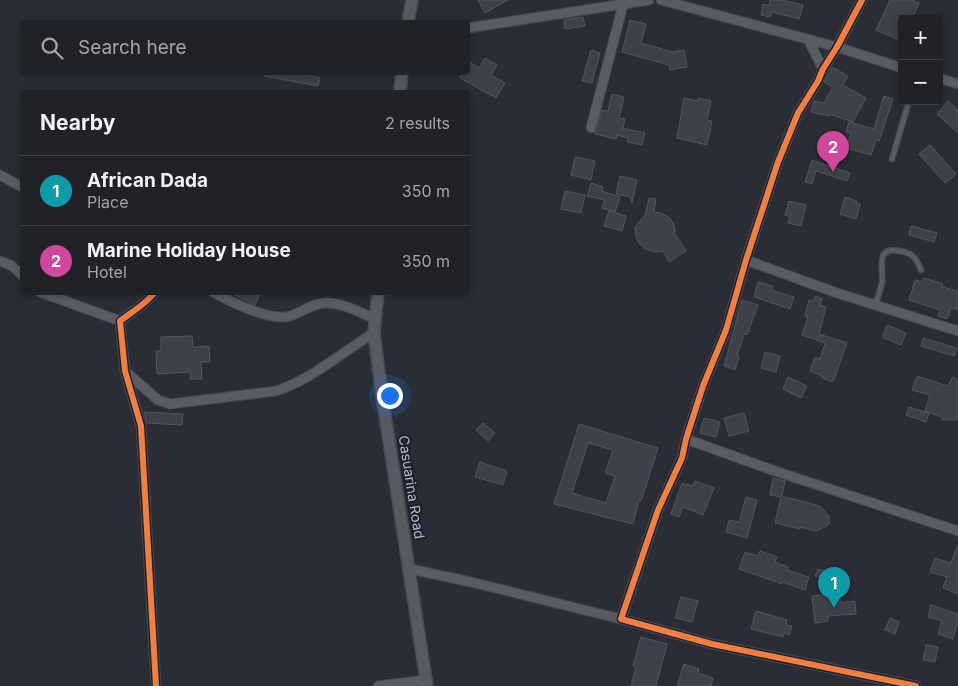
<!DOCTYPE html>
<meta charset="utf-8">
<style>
body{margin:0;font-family:Inter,sans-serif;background:#2d2f34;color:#f1f3f6}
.controls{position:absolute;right:15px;top:15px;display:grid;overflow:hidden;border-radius:5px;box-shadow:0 2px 8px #0003}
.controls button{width:45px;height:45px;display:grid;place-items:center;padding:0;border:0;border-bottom:1px solid #3d3f45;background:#202228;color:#f1f3f6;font:25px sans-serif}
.you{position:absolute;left:389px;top:395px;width:18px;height:18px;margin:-12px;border:4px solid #fff;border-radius:50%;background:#1a73e8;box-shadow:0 0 0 8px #1a73e833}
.badge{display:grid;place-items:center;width:32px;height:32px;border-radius:50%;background:#848793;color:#fff;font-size:16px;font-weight:700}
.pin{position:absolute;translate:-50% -41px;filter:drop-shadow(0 1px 2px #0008)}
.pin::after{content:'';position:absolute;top:26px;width:18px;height:15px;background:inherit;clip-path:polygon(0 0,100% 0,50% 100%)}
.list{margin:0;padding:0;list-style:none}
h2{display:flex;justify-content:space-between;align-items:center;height:65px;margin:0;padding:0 20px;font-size:21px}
h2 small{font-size:16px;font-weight:400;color:#a2a4a8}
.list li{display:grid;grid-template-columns:32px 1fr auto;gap:15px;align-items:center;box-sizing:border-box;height:70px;padding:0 20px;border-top:1px solid #3d3f45}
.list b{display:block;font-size:19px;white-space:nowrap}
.list p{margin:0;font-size:16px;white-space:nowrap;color:#a2a4a8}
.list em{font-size:16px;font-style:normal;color:#a2a4a8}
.icon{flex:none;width:28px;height:28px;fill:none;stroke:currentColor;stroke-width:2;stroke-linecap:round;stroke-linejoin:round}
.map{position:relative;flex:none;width:958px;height:686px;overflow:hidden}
.search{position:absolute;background:#202228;box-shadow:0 2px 8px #0003;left:20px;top:20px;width:450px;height:55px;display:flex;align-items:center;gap:12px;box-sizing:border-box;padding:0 18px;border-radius:5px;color:#a2a4a8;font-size:19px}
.panel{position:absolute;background:#202228;box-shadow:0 2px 8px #0003;left:20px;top:90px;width:450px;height:205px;border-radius:5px}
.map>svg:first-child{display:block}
</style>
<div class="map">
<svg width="958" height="686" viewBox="0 0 958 686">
<rect width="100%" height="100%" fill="#2a2d35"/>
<!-- building -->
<path fill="#3f4149" stroke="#52555d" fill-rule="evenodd" d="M478,0h30l-23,13z
M770,0h12l21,5 -4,14 -27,-7 -2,5 -9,-2 2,-11 6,2z
M890,0h22l7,3 -7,16h-10v22l-26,-11z
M583,17l2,9 -20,3 -1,-9z
M630,20l16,4 -5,19 32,9 11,-2 3,17 -17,3 -1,-5 -47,-13z
M591,50l9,3 -8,30 -10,-2z
M485,58l12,7 -6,10 14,8 -9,15 -36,-20 3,-6h5v-11l11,7z
M832,67l16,9 -5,9 23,13 -13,24 -24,-8v2l-18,-4 3,-11 10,2 9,-16 -9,-5z
M264,72h31l25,6 -2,8 -54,-10z
M612,94l12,3 -5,21 6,1 -2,9 22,5 -3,12 -15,-3 1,-4 -11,-3 -1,4 -21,-5 7,-24 6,1z
M884,96l9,3 -14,42 -3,-1 -5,15 -25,-7 5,-15 -5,-1 3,-10 25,7z
M684,98l14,3v-3l13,3 -4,19 5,1 -5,24 -30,-7z
M948,101l10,9v23l-21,-19z
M930,145l26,29 -11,9 -26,-29z
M575,157l20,4 -4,19 -20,-5z
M812,160l38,13 -3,8 -31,-10 -4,13 -7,-2z
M620,176l17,4 -5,23 -2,-6 -14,-3z
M591,183l12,4 -1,4 18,6 -5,15 -13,-4 3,-8 -18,-4z
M565,191l20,4 -4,18 -20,-4z
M845,197l12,4 -1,2 4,1 -4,15 -16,-5z
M649,198l7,1 -2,13 7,1 9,5 5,9v7l11,17 -17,11 -6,-11 -8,1 -10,-3 -7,-7 -2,-5 -1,-10 10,-12z
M789,201l17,4 -5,21 -13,-3 2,-6 -5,-2z
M609,211l17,5 -4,15 -18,-5z
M911,226l26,7 -3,9 -25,-7z
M924,278l19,6 -1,3 16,4v19l-7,-2 -4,11 -9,-3 2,-6 -31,-10 6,-20 7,2z
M758,282l15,4 -1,4 5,2 17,5 -4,12 -36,-12z
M229,292h32l-6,13z
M815,296l7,2 -2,7 6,2 -7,27 28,9 -14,39 -11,-4v-2l-12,-5 5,-14 5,2 5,-16 -23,-8 6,-18 -3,-1 4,-16 4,2z
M742,300l16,5 -11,30 -3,-1 -7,22 2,1 -4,13 -11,-4z
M887,325l19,8 -5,12 -19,-8z
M192,336l1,11 16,-1 1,16h-9l1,17h-12v-7l-33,2 -1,-23h5v-14z
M923,338l34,10 -3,8 -33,-10z
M765,352l15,4 -4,16 -15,-4z
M917,376l31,10 4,-9 6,3v40h-16v-3l-17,-6 5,-16 -18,-5z
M788,377l19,9 -6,12 -18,-9z
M909,407l20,6 -3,9 -20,-7z
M144,412l39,2 -1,11 -35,-2z
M744,413l5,18 -20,5 -5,-18z
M704,418l16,4 -4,15 -16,-4z
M483,423l12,10 -7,8 -12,-11z
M579,424l79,24 -12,38 -5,15 -2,-1 -6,24 -79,-20zM588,443l25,7 -8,23 10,3 -9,27 -34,-10z
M480,462l27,9 -4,14 -28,-8z
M773,478l12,3 -3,15 38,10 9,10v7l-2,3 -11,5 -16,-4v2l-25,-6 6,-26 -11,-2z
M695,481l19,7 -11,27 -20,-8 -4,10 -8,-3 11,-31 11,3z
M746,497l11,3 -10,38 -21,-6 3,-12 10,2z
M957,546h1v48l-15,-6 4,-11 -17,-5 5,-14 16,5z
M760,551l17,6 -2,5 13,5 -1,3 22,7 -4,13 -22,-8 -1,2 -43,-15 6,-17 13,4z
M818,569l26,8 -2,7 -27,-8z
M840,593l1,10 14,-2 1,13 -28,2v5l-13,2 -3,-27z
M681,597l17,4 -6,21 -17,-4z
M931,605l27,9v7l-5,18 -15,-5 4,-13 -14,-4z
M756,611l31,9 -1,5 6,1 -3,9 -5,-2 -1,4 -32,-8z
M890,618l9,4 -4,12 -10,-4z
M641,637l26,7 -11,42h-25l5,-19 -3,-1z
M926,645l12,2 -3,15 -12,-2z
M684,664l15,5 -1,4 15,5 -2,8h-34z"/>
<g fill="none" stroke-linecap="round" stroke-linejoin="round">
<defs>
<path id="lane" d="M892,159l17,-58
M875,305c3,-7 5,-15 7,-22 2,-15 -8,-37 18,-32 13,2 17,8 21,19"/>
<path id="street" d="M661,0l176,47 65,21
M862,0l-25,47 -14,22 -5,12 -20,32 -20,49 -32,98 -20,70 -23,56 -17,53 -4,19 -24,52 -37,109 91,25 204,42
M468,28l181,-28
M808,39l15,30
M939,78l19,6
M591,128l32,-123
M0,175l22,12
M746,260l91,33 121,38
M0,261l12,5 10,9
M40,292l80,29
M155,292c-9,12 -23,20 -35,29l5,50 16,55 15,260
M213,292c18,10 58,30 77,24 13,-4 22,-13 36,-13 15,-1 34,10 48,15
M126,372l32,28 12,4 106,-13c35,-11 66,-39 98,-58
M686,439l86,31 186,61
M410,569l61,13 150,37
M378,686l49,-6"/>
<path id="secondary" d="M408,22l4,-22
M400,92l2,-20
M378,292l-4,41 8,63 45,290"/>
</defs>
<!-- lane casing -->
<use href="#lane" stroke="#46484e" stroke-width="7"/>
<!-- street casing -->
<use href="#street" stroke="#46484e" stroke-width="11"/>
<!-- secondary casing -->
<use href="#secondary" stroke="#46484e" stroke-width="14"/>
<!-- lane -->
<use href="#lane" stroke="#5a5c63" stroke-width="4.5"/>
<!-- street -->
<use href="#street" stroke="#5a5c63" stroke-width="9"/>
<!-- secondary -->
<use href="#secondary" stroke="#585a62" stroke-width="11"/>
<defs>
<path id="cycleway" d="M862,0l-25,47 -14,22 -5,12 -20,32 -20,49 -32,98 -20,70 -23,56 -17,53 -4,19 -24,52 -37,109 91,25 204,42
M155,292c-9,12 -23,20 -35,29l5,50 16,55 15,260"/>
</defs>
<!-- cycleway casing -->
<use href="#cycleway" stroke="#1e222f" stroke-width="9"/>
<!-- cycleway -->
<use href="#cycleway" stroke="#f27e40" stroke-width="6"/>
</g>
<g text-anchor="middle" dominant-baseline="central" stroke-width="4.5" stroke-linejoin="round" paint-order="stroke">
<!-- street labels -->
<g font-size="14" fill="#b4b8c6" stroke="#1e222f">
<text transform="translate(412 487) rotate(81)">Casuarina Road</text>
</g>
</g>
</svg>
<div class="controls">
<button>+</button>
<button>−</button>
</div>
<div class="you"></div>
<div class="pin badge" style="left:834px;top:608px;background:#0f9aa8">1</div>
<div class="pin badge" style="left:833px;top:172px;background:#d1479c">2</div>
<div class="search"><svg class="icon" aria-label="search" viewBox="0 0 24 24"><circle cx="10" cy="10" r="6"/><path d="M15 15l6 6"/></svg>Search here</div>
<section class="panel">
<h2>Nearby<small>2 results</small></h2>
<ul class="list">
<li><span class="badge" style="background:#0f9aa8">1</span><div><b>African Dada</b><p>Place</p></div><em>350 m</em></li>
<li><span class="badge" style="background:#d1479c">2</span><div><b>Marine Holiday House</b><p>Hotel</p></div><em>350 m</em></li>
</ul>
</section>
</div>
